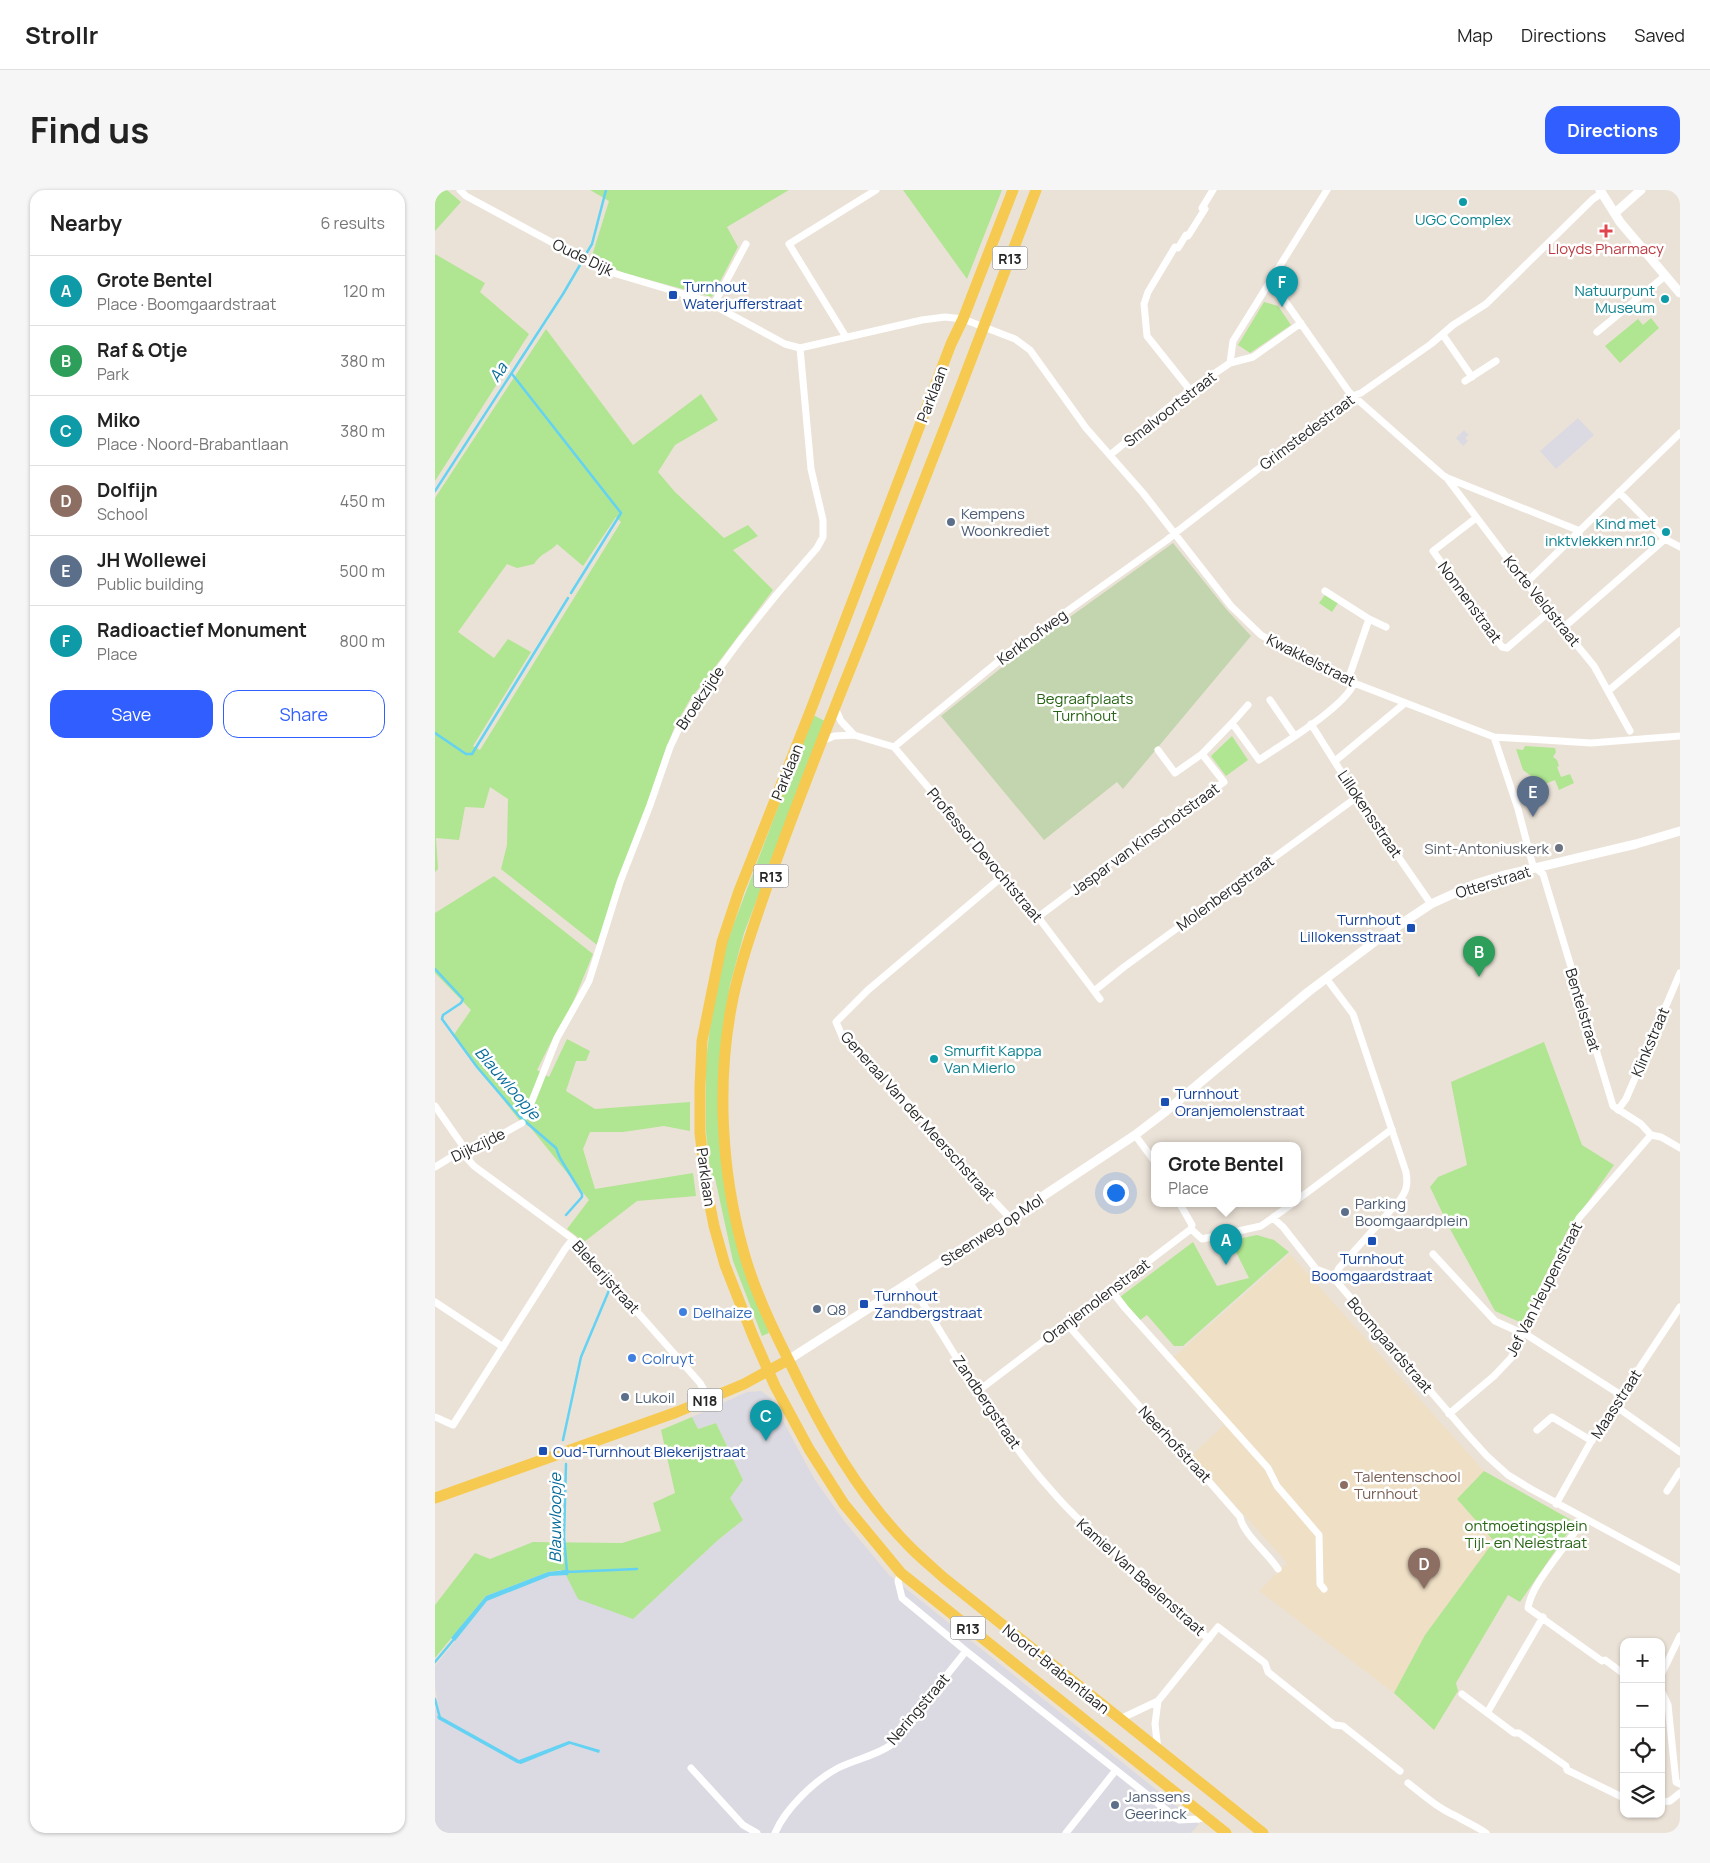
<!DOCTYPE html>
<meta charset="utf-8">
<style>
body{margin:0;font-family:Manrope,sans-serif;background:#f6f6f6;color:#222}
.controls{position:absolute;right:15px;bottom:15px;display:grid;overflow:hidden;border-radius:10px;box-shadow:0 1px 4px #0004}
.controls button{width:45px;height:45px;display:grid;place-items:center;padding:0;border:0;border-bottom:1px solid #e0e0e0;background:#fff;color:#222;font:25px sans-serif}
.you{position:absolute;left:680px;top:1002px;width:18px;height:18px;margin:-12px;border:4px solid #fff;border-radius:50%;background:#1a73e8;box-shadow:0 0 0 8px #1a73e833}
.badge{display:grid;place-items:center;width:32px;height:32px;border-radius:50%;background:#305eff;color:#fff;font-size:16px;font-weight:700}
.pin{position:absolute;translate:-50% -41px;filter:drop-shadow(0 1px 2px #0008)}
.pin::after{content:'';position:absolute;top:26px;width:18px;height:15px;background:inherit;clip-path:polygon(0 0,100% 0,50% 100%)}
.popup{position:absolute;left:716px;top:952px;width:150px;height:65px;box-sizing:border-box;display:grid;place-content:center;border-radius:10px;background:#fff;filter:drop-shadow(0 1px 4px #0005);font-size:16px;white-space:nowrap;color:#767676}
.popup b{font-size:19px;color:#222}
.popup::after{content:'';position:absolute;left:50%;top:100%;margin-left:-10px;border:10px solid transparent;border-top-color:#fff}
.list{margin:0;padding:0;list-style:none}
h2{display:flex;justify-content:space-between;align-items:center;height:65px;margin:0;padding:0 20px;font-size:21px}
h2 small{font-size:16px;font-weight:400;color:#767676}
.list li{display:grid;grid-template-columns:32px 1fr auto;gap:15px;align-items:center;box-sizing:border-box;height:70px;padding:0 20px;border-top:1px solid #e0e0e0}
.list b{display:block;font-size:19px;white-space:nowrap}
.list p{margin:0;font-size:16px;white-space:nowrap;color:#767676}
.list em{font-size:16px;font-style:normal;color:#767676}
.actions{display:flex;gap:10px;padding:15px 20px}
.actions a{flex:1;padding:11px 0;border:1px solid #305eff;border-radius:15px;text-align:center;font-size:18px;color:#305eff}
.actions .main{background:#305eff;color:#fff}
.icon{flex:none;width:28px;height:28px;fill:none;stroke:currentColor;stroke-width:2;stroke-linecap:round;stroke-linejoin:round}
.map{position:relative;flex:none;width:1245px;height:1643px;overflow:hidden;border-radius:15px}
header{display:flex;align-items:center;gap:30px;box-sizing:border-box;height:70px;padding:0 25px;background:#fff;border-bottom:1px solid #e0e0e0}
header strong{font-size:24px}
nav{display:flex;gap:28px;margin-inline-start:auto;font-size:18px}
.intro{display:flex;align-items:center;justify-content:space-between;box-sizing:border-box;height:120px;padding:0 30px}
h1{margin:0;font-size:35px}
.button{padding:12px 22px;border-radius:15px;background:#305eff;color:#fff;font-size:18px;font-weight:700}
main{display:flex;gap:30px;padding:0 30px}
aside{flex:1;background:#fff;border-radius:15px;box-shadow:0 1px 4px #0004}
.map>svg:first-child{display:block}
</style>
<header>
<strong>Strollr</strong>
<nav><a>Map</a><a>Directions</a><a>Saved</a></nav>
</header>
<div class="intro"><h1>Find us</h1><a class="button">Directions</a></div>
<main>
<aside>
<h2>Nearby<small>6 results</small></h2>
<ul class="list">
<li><span class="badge" style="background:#0f9aa8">A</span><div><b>Grote Bentel</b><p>Place · Boomgaardstraat</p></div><em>120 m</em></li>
<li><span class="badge" style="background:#2e9e5b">B</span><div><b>Raf &amp; Otje</b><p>Park</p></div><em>380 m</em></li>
<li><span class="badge" style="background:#0f9aa8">C</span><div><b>Miko</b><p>Place · Noord-Brabantlaan</p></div><em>380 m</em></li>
<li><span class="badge" style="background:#8d6e63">D</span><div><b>Dolfijn</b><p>School</p></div><em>450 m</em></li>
<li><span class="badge" style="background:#5c6f8a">E</span><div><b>JH Wollewei</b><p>Public building</p></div><em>500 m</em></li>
<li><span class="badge" style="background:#0f9aa8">F</span><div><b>Radioactief Monument</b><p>Place</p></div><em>800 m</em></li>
</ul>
<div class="actions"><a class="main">Save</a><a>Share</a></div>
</aside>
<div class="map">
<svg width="1245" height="1643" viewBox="0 0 1245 1643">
<rect width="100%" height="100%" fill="#ebe2d7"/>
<!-- industrial -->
<path fill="#dbd9e2" d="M1143,228l16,17 -38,34 -16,-18z
M1029,240l5,5 -4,3 3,3 -5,5 -7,-8z
M326,1201l9,6 45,83 30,42 44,53 310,249 -8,9h-756v-124h4l-4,-24v-19l52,-65 63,-25 16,-1 67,44 85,-79 25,-20 -13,-22 13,-18 -27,-57 -19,6 -5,-12 55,-25z"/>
<!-- education -->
<path fill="#eedfc5" d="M855,1064l194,217 -27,28 37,42 -69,94 -31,58 -135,-102 28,-28 -96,-107 33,-31 -56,-63z"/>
<!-- green -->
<path fill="#b0e591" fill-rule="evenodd" d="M0,0h12l14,12 -26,29z
M155,0h199l-62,37 11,20 -26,50 -88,-24 -33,-14 18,-58z
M468,0h99l-35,89z
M0,64l50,29 -5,9 49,42 -94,147z
M829,112l14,4 13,19 -41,28 -12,-8z
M1216,128l8,10 -39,35 -15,-17 33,-27 5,6z
M111,139l87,116 68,-51 17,26 -43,25 -17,27 17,20 49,46 24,-13 10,11 -25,14 40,40 -84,111 -15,27 -77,217 -96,-76 6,-24 1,-46 -18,-12 -6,21 -19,-1 -6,33 -23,-2 2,31 -3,3v-374zM181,327l5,5 -141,228 -7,-4 58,-94 -23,-13 -14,19 -36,-26 49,-68 10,4 17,-4c8,-12 15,-11 23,-20l26,22z
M890,405l13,8 -6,9 -13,-9z
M378,525l12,6 -81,212 -14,52 -8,48 3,153 44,147 -7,3 -29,-75 -18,-83 -5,-6 -4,-41v-69l5,-44 14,-71z
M797,546l16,24 -22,16 -15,-20z
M1090,556l30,2 1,4 -3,5 4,3 2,6 -2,1 4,10 9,-3 4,9 -15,7 -4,-10 -18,7 -3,-9 -11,-8 -7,-21 7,1z
M59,686l99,78 -21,51 -17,29 -18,36 12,7 18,-38 23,12 -4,10h-10l-10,30 29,18 95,-7v29l-26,-5 -41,6h-33l-7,17 12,40 98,-16 3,23 -59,5 -53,41 -17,-13 22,-29 -59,-73 -10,-6 -67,-85 18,-26 -36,-37v-60z
M1109,852l38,103 32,20 -48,68 -44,90 -27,-12 -45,-82 -20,-42 8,-10 29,-12 -16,-83z
M822,1045l17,5 15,12 -106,94h-9l-27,-31 -8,6 -19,-24 73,-55 24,44 32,-8 -16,-32v-6z
M257,1227l6,12 18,-6 27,57 -13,18 13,22 -25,20 -85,79 -55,-20 -12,-24 -5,-5 -13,2 -62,24 -51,62v-53l40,-52 15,6 43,-17 89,1 39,-12 -8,-28 22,-10 -14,-63z
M1049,1281l91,51 -55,80 -12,-7 -52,88 2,8 -24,39 -40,-37 31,-58 69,-94 -37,-42z"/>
<!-- cemetery -->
<path fill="#c3d5ae" d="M738,353l54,67 24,26 -128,153 -6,-7 -73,58 -103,-124 80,-64z"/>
<!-- water -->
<path fill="#64d2f3" d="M130,1380h4l-1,5 -18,1 -63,25 -32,40 -4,-3 35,-42 62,-24z
M2,1526h3l79,44 50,-19 31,9 -1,3 -29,-9 -49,20 -4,-1 -79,-44z"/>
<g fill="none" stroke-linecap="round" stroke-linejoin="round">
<!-- stream -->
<path stroke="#64d2f3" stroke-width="2.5" d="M151,64l6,-10 14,-54
M77,184l109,139 -50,80
M0,301l128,-197 17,-29
M0,543l31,21h6l96,-156
M0,779l28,30 -2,4 -18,12 -1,4 35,48 42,49 37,32 4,10 22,36v3l-16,18
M128,1250l18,-83 29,-69
M131,1274l-2,73 3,35
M132,1382l70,-3
M0,1472l20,-24
M0,1509l5,19"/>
<!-- minor -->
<path stroke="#fff" stroke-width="7" d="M25,0l6,6 137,74 101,30 81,44 15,4 122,-28 23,-3 18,2 52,20 15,11 56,78 57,65 88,113 30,29 39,22 54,26 140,54 97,6 89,-7
M836,91l78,111 96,85 135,54
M278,116l33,-62
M1162,142l68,-56
M1008,145l29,42
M411,147l-57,-93 87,-54
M795,173l3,-22 94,-151
M1030,191l31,-20
M755,200l-43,-54 -3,-32 4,-12 27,-45 3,1 8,-13 2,1 17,-27 -3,-1 11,-18
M675,265l80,-65 40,-27 23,-6 48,-34
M1011,287l80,106 68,83 36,65
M1184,302l46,47 15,8
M1041,328l-43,33 69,96 5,1 42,-36
M1091,393l154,-150
M890,401l44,28 -21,61
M934,429l17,8
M1128,438l102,-89
M1173,501l72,-60
M835,510l24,35
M813,515l-16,18 27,37c23,-16 86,-53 95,-77
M400,518l6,13 13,14 40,12 144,170 62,82
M876,534l46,73 74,107
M1059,547l24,72 15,57 10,8 70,232 28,18 10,11
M387,551l12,-5 20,-1
M459,557l117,-96 156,-111 12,-10 174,-134 8,-3 70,-49 22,-19 33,-21 107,-105 9,-6
M723,560l17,23 27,-19
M900,571l70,-58
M568,686l-135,114 -32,32 6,14 54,53 38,43 17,23 59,63
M603,727l112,-84 74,-51 -22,-28 30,-31
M891,788l27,36 53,158c2,12 1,19 -7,29l-60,67 -3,6 1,8 131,153 19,21 21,19 23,14 149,81
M659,801l30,-24 233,-170
M0,916l28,40v8l11,12 99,73 127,144 9,16
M1183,920l8,-11 54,-126
M91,926l31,-78 32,-57 31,-99 30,-77 20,-58 10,-21 13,-22 48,-65 36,-45 40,-46 6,-11v-17l-12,-51 -11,-121
M700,945l20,27
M1216,945l10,2 19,11
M0,977l18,-11 10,-2 12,-5 47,-26
M862,1010l95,-71
M745,1014l12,21 -1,4
M838,1028l10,9 33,42 16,6 4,-1
M756,1039l11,10 59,-13 31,-22
M998,1064l62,67 22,10 7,2 97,62
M475,1093c45,70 85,145 141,207 27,32 60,58 91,86l7,13 60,50
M676,1100l14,18 143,160 9,18 42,49 1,49 4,5
M0,1112l68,45
M631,1133l121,137 5,2 48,55c3,17 28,36 38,52
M543,1201l213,-162
M1179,1215l66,47
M1014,1224l45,-38 17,-18 68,-140 72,-83
M0,1227l18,8 112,-176 8,-10
M1102,1240l15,-13 40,24
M1232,1301l13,-20
M1121,1314l37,-66 87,-131
M1148,1329c-14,26 -51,62 -55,89l74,53 3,-1 19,14
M466,1383l-3,8 4,17 64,53 213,169 20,-1 7,-2
M1226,1485l19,-39
M1226,1500l7,15 8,77 4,2
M1027,1504l52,39h5l47,33 1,4 57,28
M1052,1523l56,-96
M685,1529l38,-18 60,-74 47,36 3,9 66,53 9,1 57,45
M723,1560l-3,-26 3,-23
M256,1578l52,57 14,8
M973,1593c15,12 30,25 48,33 10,6 20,10 30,17
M1226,1612l9,-1 10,-8
M340,1643c10,-24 40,-53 63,-65 18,-9 37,-12 53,-23l75,-94
M631,1643l50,-63"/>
<!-- tertiary -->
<path stroke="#fff" stroke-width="9" d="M1165,0l20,32 60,71
M1180,23l26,-23
M353,1170l222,-142 125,-83 30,-23 143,-120 69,-52 54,-36 44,-20 26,-8 135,-32 44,-13"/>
<!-- primary -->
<path stroke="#f6ca51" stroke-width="11" d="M578,0l-50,129 -12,25 -141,368 -71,179 -17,51 -20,99 -2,46v46l6,52 8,41 11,39 28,71 22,50 34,63 35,55 57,69 325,260
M601,0c-57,151 -116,302 -175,452 -31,77 -62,155 -90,233 -14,41 -29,81 -38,123 -17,83 -12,174 11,255 11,39 29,76 47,112 31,65 68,131 120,183 10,10 22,20 33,30l319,255
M0,1308l242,-86 67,-28 44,-24"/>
</g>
<!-- markers -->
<g fill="#0f9aa8" stroke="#fff" stroke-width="2">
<circle cx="1028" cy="12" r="5"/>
<circle cx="1230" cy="109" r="5"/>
<circle cx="1231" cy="342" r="5"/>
<circle cx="499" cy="869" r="5"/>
</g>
<path fill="#e0444e" stroke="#fff" stroke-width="2" d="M1168.5 33.5h5v5h5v5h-5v5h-5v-5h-5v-5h5z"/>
<g fill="#1a4fb4" stroke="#fff" stroke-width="2">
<rect x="233" y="100" width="10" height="10" rx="2.5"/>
<rect x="971" y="733" width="10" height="10" rx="2.5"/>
<rect x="725" y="907" width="10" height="10" rx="2.5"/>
<rect x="932" y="1046" width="10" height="10" rx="2.5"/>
<rect x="424" y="1109" width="10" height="10" rx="2.5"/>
<rect x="103" y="1256" width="10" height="10" rx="2.5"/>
</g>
<g fill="#5c6f8a" stroke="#fff" stroke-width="2">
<circle cx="516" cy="332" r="5"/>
<circle cx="910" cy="1022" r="5"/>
<circle cx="382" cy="1119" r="5"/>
<circle cx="190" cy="1207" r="5"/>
<circle cx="680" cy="1615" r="5"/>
</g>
<circle fill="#6b7280" stroke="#fff" stroke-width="2" cx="1124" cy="658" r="5"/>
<g fill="#3f7fe0" stroke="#fff" stroke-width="2">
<circle cx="248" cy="1122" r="5"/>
<circle cx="197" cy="1168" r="5"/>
</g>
<circle fill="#8d6e63" stroke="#fff" stroke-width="2" cx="909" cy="1295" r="5"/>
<g text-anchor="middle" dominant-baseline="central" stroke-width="5" stroke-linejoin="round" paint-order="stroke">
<!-- shield labels -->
<g fill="#fff" stroke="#686868" stroke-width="1">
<rect x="557.5" y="56.5" width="35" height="23" rx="4"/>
<rect x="318.5" y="674.5" width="35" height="23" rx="4"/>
<rect x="252.5" y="1198.5" width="35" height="23" rx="4"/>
<rect x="515.5" y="1426.5" width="35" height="23" rx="4"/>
</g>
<g font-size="14" font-weight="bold" fill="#272727">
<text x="575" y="68">R13</text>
<text x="336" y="686">R13</text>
<text x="270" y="1210">N18</text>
<text x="533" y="1438">R13</text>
</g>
<!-- culture labels -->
<g font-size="15" fill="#0d838f" stroke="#fff" text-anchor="end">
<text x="1028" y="29" text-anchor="middle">UGC Complex</text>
<text x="1220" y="100">Natuurpunt<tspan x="1220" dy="17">Museum</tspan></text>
<text x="1221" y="333">Kind met<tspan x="1221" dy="17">inktvlekken nr.10</tspan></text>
<text x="509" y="860" text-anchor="start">Smurfit Kappa<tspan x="509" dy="17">Van Mierlo</tspan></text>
</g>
<!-- health labels -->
<g font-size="15" fill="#be3a42" stroke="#fff">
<text x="1171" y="58">Lloyds Pharmacy</text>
</g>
<!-- street labels -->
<g font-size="15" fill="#272727" stroke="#fff">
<text transform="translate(148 67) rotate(26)">Oude Dijk</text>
<text transform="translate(497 204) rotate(-69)">Parklaan</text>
<text transform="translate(735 219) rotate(-38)">Smalvoortstraat</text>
<text transform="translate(872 242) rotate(-37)">Grimstedestraat</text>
<text transform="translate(1107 411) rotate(51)">Korte Veldstraat</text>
<text transform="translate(1035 412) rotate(54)">Nonnenstraat</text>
<text transform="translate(597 447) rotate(-36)">Kerkhofweg</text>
<text transform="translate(876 470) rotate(27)">Kwakkelstraat</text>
<text transform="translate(265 508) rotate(-56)">Broekzijde</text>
<text transform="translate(352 582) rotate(-68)">Parklaan</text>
<text transform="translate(935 624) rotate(56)">Lillokensstraat</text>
<text transform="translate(710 649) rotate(-36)">Jaspar van Kinschotstraat</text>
<text transform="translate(550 665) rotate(50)">Professor Devochtstraat</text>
<text transform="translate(1058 692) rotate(-17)">Otterstraat</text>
<text transform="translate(790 703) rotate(-36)">Molenbergstraat</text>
<text transform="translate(1148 820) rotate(73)">Bentelstraat</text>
<text transform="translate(1215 852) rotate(-67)">Klinkstraat</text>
<text transform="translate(483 926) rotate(48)">Generaal Van der Meerschstraat</text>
<text transform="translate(43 955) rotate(-26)">Dijkzijde</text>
<text transform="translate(271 987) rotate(82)">Parklaan</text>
<text transform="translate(557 1040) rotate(-33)">Steenweg op Mol</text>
<text transform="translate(171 1087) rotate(48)">Blekerijstraat</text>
<text transform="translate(1109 1099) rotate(-63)">Jef Van Heupenstraat</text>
<text transform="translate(661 1111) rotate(-37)">Oranjemolenstraat</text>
<text transform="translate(955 1155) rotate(49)">Boomgaardstraat</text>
<text transform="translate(552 1212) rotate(56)">Zandbergstraat</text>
<text transform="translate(1181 1214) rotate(-57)">Maasstraat</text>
<text transform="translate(740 1254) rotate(47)">Neerhofstraat</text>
<text transform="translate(706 1387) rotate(42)">Kamiel Van Baelenstraat</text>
<text transform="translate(621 1479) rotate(39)">Noord-Brabantlaan</text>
<text transform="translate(483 1519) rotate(-50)">Neringstraat</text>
</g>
<!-- transit labels -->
<g font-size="15" fill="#164399" stroke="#fff" text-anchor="start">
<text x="248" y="96">Turnhout<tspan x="248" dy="17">Waterjufferstraat</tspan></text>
<text x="966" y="729" text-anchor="end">Turnhout<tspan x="966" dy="17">Lillokensstraat</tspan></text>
<text x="740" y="903">Turnhout<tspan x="740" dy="17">Oranjemolenstraat</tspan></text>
<text x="937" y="1068" text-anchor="middle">Turnhout<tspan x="937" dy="17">Boomgaardstraat</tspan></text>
<text x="439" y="1105">Turnhout<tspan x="439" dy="17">Zandbergstraat</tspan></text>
<text x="118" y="1261">Oud-Turnhout Blekerijstraat</text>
</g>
<!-- service labels -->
<g font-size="15" fill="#4e5e75" stroke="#fff" text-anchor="start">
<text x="526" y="323">Kempens<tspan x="526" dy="17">Woonkrediet</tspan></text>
<text x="920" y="1013">Parking<tspan x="920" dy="17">Boomgaardplein</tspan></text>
<text x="392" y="1119">Q8</text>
<text x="200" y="1207">Lukoil</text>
<text x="690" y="1606">Janssens<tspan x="690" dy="17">Geerinck</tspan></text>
</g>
<!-- park labels -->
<g font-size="15" fill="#296516" stroke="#fff">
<text x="650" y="508">Begraafplaats<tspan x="650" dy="17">Turnhout</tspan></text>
<text x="1091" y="1335">ontmoetingsplein<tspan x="1091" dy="17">Tijl- en Nelestraat</tspan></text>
</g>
<!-- worship labels -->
<g font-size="15" fill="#5b616d" stroke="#fff" text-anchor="end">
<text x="1114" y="658">Sint-Antoniuskerk</text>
</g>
<!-- shop labels -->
<g font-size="15" fill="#366cbe" stroke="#fff" text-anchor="start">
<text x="258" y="1122">Delhaize</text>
<text x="207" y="1168">Colruyt</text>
</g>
<!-- education labels -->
<g font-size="15" fill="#785e54" stroke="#fff" text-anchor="start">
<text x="919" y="1286">Talentenschool<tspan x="919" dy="17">Turnhout</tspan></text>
</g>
<!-- water labels -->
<g font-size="16" font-style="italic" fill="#086d9b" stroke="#fff">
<text transform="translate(63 182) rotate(-57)">Aa</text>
<text transform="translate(73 893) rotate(49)">Blauwloopje</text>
<text transform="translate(120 1328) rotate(-90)">Blauwloopje</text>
</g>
</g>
</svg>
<div class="controls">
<button>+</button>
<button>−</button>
<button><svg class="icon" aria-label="locate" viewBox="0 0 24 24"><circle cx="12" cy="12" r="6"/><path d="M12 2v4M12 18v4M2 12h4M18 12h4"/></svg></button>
<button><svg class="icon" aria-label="layers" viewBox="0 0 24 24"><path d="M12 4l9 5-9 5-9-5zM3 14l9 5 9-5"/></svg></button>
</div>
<div class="you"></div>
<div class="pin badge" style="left:791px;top:1075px;background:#0f9aa8">A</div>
<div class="popup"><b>Grote Bentel</b>Place</div>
<div class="pin badge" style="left:1044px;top:787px;background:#2e9e5b">B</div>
<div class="pin badge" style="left:331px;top:1251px;background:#0f9aa8">C</div>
<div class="pin badge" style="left:989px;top:1399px;background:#8d6e63">D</div>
<div class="pin badge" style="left:1098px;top:627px;background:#5c6f8a">E</div>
<div class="pin badge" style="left:847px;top:117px;background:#0f9aa8">F</div>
</div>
</main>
